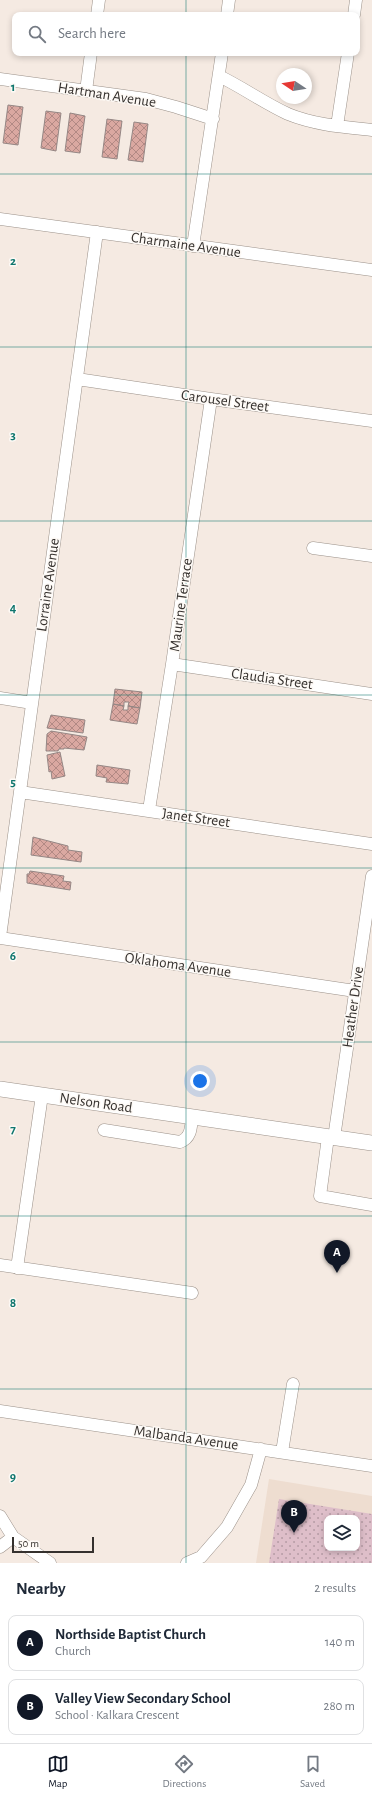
<!DOCTYPE html>
<meta charset="utf-8">
<style>
body{margin:0;font-family:"Alegreya Sans",sans-serif;background:#f6f6f7;color:#1f2937}
.controls{position:absolute;right:12px;bottom:12px;display:grid;overflow:hidden;border-radius:8px;box-shadow:0 2px 6px #0003}
.controls button{width:36px;height:36px;display:grid;place-items:center;padding:0;border:0;border-bottom:1px solid #e0e1e3;background:#fff;color:#1f2937;font:20px sans-serif}
.compass{position:absolute;left:276px;top:68px;width:36px;height:36px;border-radius:50%;background:#fff;box-shadow:0 2px 6px #0003;rotate:282deg}
.scale{position:absolute;left:12px;bottom:10px;width:82px;box-sizing:border-box;padding-left:4px;border:2px solid #35312e;border-top:0;font-size:11px;line-height:14px;white-space:nowrap;color:#35312e;-webkit-text-stroke:3px #fdf9f5;paint-order:stroke}
.you{position:absolute;left:200px;top:1081px;width:14px;height:14px;margin:-10px;border:3px solid #fff;border-radius:50%;background:#1a73e8;box-shadow:0 0 0 6px #1a73e833}
.badge{display:grid;place-items:center;width:26px;height:26px;border-radius:50%;background:#111827;color:#fff;font-size:13px;font-weight:700}
.pin{position:absolute;translate:-50% -33px;filter:drop-shadow(0 1px 2px #0008)}
.pin::after{content:'';position:absolute;top:21px;width:14px;height:12px;background:inherit;clip-path:polygon(0 0,100% 0,50% 100%)}
.list{margin:0;padding:0;list-style:none}
h2{display:flex;justify-content:space-between;align-items:center;height:52px;margin:0;padding:0 16px;font-size:17px}
h2 small{font-size:13px;font-weight:400;color:#747a83}
.list li{display:grid;grid-template-columns:26px 1fr auto;gap:12px;align-items:center;box-sizing:border-box;height:56px;margin:0 8px 8px;padding:0 8px;border:1px solid #e0e1e3;border-radius:8px}
.list b{display:block;font-size:15px;white-space:nowrap}
.list p{margin:0;font-size:13px;white-space:nowrap;color:#747a83}
.list em{font-size:13px;font-style:normal;color:#747a83}
.icon{flex:none;width:22px;height:22px;fill:none;stroke:currentColor;stroke-width:2;stroke-linecap:round;stroke-linejoin:round}
.map{position:relative;flex:none;width:372px;height:1563px;overflow:hidden}
.search{position:absolute;background:#fff;box-shadow:0 2px 6px #0003;left:12px;right:12px;top:12px;height:44px;display:flex;align-items:center;gap:10px;box-sizing:border-box;padding:0 14px;border-radius:8px;color:#747a83;font-size:15px}
.sheet{height:180px;background:#fff}
nav{display:flex;justify-content:space-around;align-items:center;box-sizing:border-box;height:56px;border-top:1px solid #e0e1e3;background:#fff;font-size:11px;color:#747a83}
nav a{display:grid;justify-items:center;gap:2px}
nav .on{color:#111827}
.map>svg:first-child{display:block}
</style>
<div class="map">
<svg width="372" height="1563" viewBox="0 0 372 1563">
<defs>
<pattern id="park-dots" width="8" height="8" patternUnits="userSpaceOnUse"><rect width="8" height="8" fill="#debec9"/><path d="M2 2h.1M6 6h.1" fill="none" stroke="#b59ba4" stroke-width="1.8" stroke-linecap="round"/></pattern>
<pattern id="building-cross-hatch" width="8" height="8" patternUnits="userSpaceOnUse"><rect width="8" height="8" fill="#daa8a1"/><path d="M0 0l8 8M0 8l8-8" fill="none" stroke="#b28984"/></pattern>
</defs>
<rect width="100%" height="100%" fill="#f5eae2"/>
<!-- built -->
<path fill="#eeddd0" fill-rule="evenodd" d="M269,1479l103,17v67h-116zM327,1518h30v30h-30z"/>
<!-- park -->
<path fill="url(#park-dots)" fill-rule="evenodd" d="M279,1499l93,15v49h-103zM327,1518h30v30h-30z"/>
<!-- building -->
<path fill="url(#building-cross-hatch)" stroke="#958785" d="M8,105l15,2 -5,38 -15,-2z
M46,111l15,2 -5,38 -15,-3z
M70,113l15,3 -5,37 -15,-2z
M107,119l15,2 -5,38 -15,-2z
M134,122l14,2 -5,38 -15,-2z
M115,689l27,3 -2,16 -12,-2 1,-4h-5v4l-11,-2z
M113,704l11,2 -1,4h5v-4l12,2 -3,16 -27,-4z
M51,715l34,5 -2,13 -36,-5z
M51,731l36,6 -3,13 -20,-2v1h-5l-1,2h-12l1,-17z
M60,752l5,24 -13,3 -1,-8 -2,1 -2,-17z
M97,765l33,5 -2,14 -22,-2 1,-4 -11,-2z
M33,837l35,9v4l14,2 -1,10 -50,-7z
M30,871l34,5 -1,5 8,1 -1,8 -43,-7v-9h2z"/>
<g fill="none" stroke-linecap="round" stroke-linejoin="round">
<defs>
<path id="minor" d="M97,15l2,-15
M227,15l2,-15
M354,15l2,-15
M219,76c23,11 45,27 69,38 27,11 56,13 84,16
M0,79l146,20 30,8 37,12
M86,91l5,-38
M337,126l11,-73
M0,219l372,51
M193,246l29,-193
M77,379l134,20 161,22
M313,548l59,8
M172,664l200,30
M0,698l32,5
M20,792l352,52
M149,810l23,-146 39,-265
M0,937l97,-705
M0,938l355,53
M104,1130l76,12c11,-4 11,-14 12,-25
M328,1137l-8,59 52,9
M334,1138l38,-262
M0,1265l192,28
M17,1268l25,-173
M0,1411l372,55
M282,1452l11,-68
M0,1516l13,21 37,26
M0,1547l13,-10
M187,1563l14,-6 26,-30 24,-42 10,-36"/>
<path id="major" d="M0,1089l372,54"/>
</defs>
<!-- minor casing -->
<use href="#minor" stroke="#9b9189" stroke-width="13"/>
<!-- major casing -->
<use href="#major" stroke="#9b9189" stroke-width="16"/>
<!-- minor -->
<use href="#minor" stroke="#fff" stroke-width="12"/>
<!-- major -->
<use href="#major" stroke="#fff" stroke-width="15"/>
</g>
<!-- grid -->
<path fill="none" stroke="#0f766e" stroke-width="1" stroke-opacity="0.55" d="M186,0v15M186,53v1510M0,174h372M0,347h372M0,521h372M0,695h372M0,868h372M0,1042h372M0,1216h372M0,1389h372"/>
<g text-anchor="middle" dominant-baseline="central" stroke-width="3" stroke-linejoin="round" paint-order="stroke">
<!-- street labels -->
<g font-size="15" fill="#35312e" stroke="#fdf9f5">
<text transform="translate(107 95) rotate(9)">Hartman Avenue</text>
<text transform="translate(186 245) rotate(8)">Charmaine Avenue</text>
<text transform="translate(225 401) rotate(8)">Carousel Street</text>
<text transform="translate(48 585) rotate(-82)">Lorraine Avenue</text>
<text transform="translate(181 605) rotate(-82)">Maurine Terrace</text>
<text transform="translate(272 679) rotate(8)">Claudia Street</text>
<text transform="translate(196 818) rotate(8)">Janet Street</text>
<text transform="translate(178 965) rotate(8)">Oklahoma Avenue</text>
<text transform="translate(353 1007) rotate(-82)">Heather Drive</text>
<text transform="translate(96 1103) rotate(8)">Nelson Road</text>
<text transform="translate(186 1438) rotate(8)">Malbanda Avenue</text>
</g>
</g>
<g font-size="13" text-anchor="middle" font-weight="bold" fill="#0f766e" stroke="#fdf9f5" stroke-width="3" stroke-linejoin="round" paint-order="stroke">
<text x="13" y="91">1</text>
<text x="13" y="265">2</text>
<text x="13" y="439">3</text>
<text x="13" y="612">4</text>
<text x="13" y="786">5</text>
<text x="13" y="960">6</text>
<text x="13" y="1133">7</text>
<text x="13" y="1307">8</text>
<text x="13" y="1481">9</text>
</g>
</svg>
<div class="controls">
<button><svg class="icon" aria-label="layers" viewBox="0 0 24 24"><path d="M12 4l9 5-9 5-9-5zM3 14l9 5 9-5"/></svg></button>
</div>
<svg class="compass" viewBox="-18 -18 36 36"><path d="M0-13l5 13h-10z" fill="#e53935"/><path d="M0 13l5-13h-10z" fill="#747a83"/></svg>
<div class="scale">50 m</div>
<div class="you"></div>
<div class="pin badge" style="left:337px;top:1273px">A</div>
<div class="pin badge" style="left:294px;top:1533px">B</div>
<div class="search"><svg class="icon" aria-label="search" viewBox="0 0 24 24"><circle cx="10" cy="10" r="6"/><path d="M15 15l6 6"/></svg>Search here</div>
</div>
<section class="sheet">
<h2>Nearby<small>2 results</small></h2>
<ul class="list">
<li><span class="badge">A</span><div><b>Northside Baptist Church</b><p>Church</p></div><em>140 m</em></li>
<li><span class="badge">B</span><div><b>Valley View Secondary School</b><p>School · Kalkara Crescent</p></div><em>280 m</em></li>
</ul>
</section>
<nav>
<a class="on"><svg class="icon" aria-label="map" viewBox="0 0 24 24"><path d="M3 6l6-2 6 2 6-2v14l-6 2-6-2-6 2zM9 4v14M15 6v14"/></svg>Map</a>
<a><svg class="icon" aria-label="directions" viewBox="0 0 24 24"><path d="M12 3l9 9-9 9-9-9zM9 14v-3h6M13 9l2 2-2 2"/></svg>Directions</a>
<a><svg class="icon" aria-label="saved" viewBox="0 0 24 24"><path d="M7 4h10v16l-5-4-5 4z"/></svg>Saved</a>
</nav>
